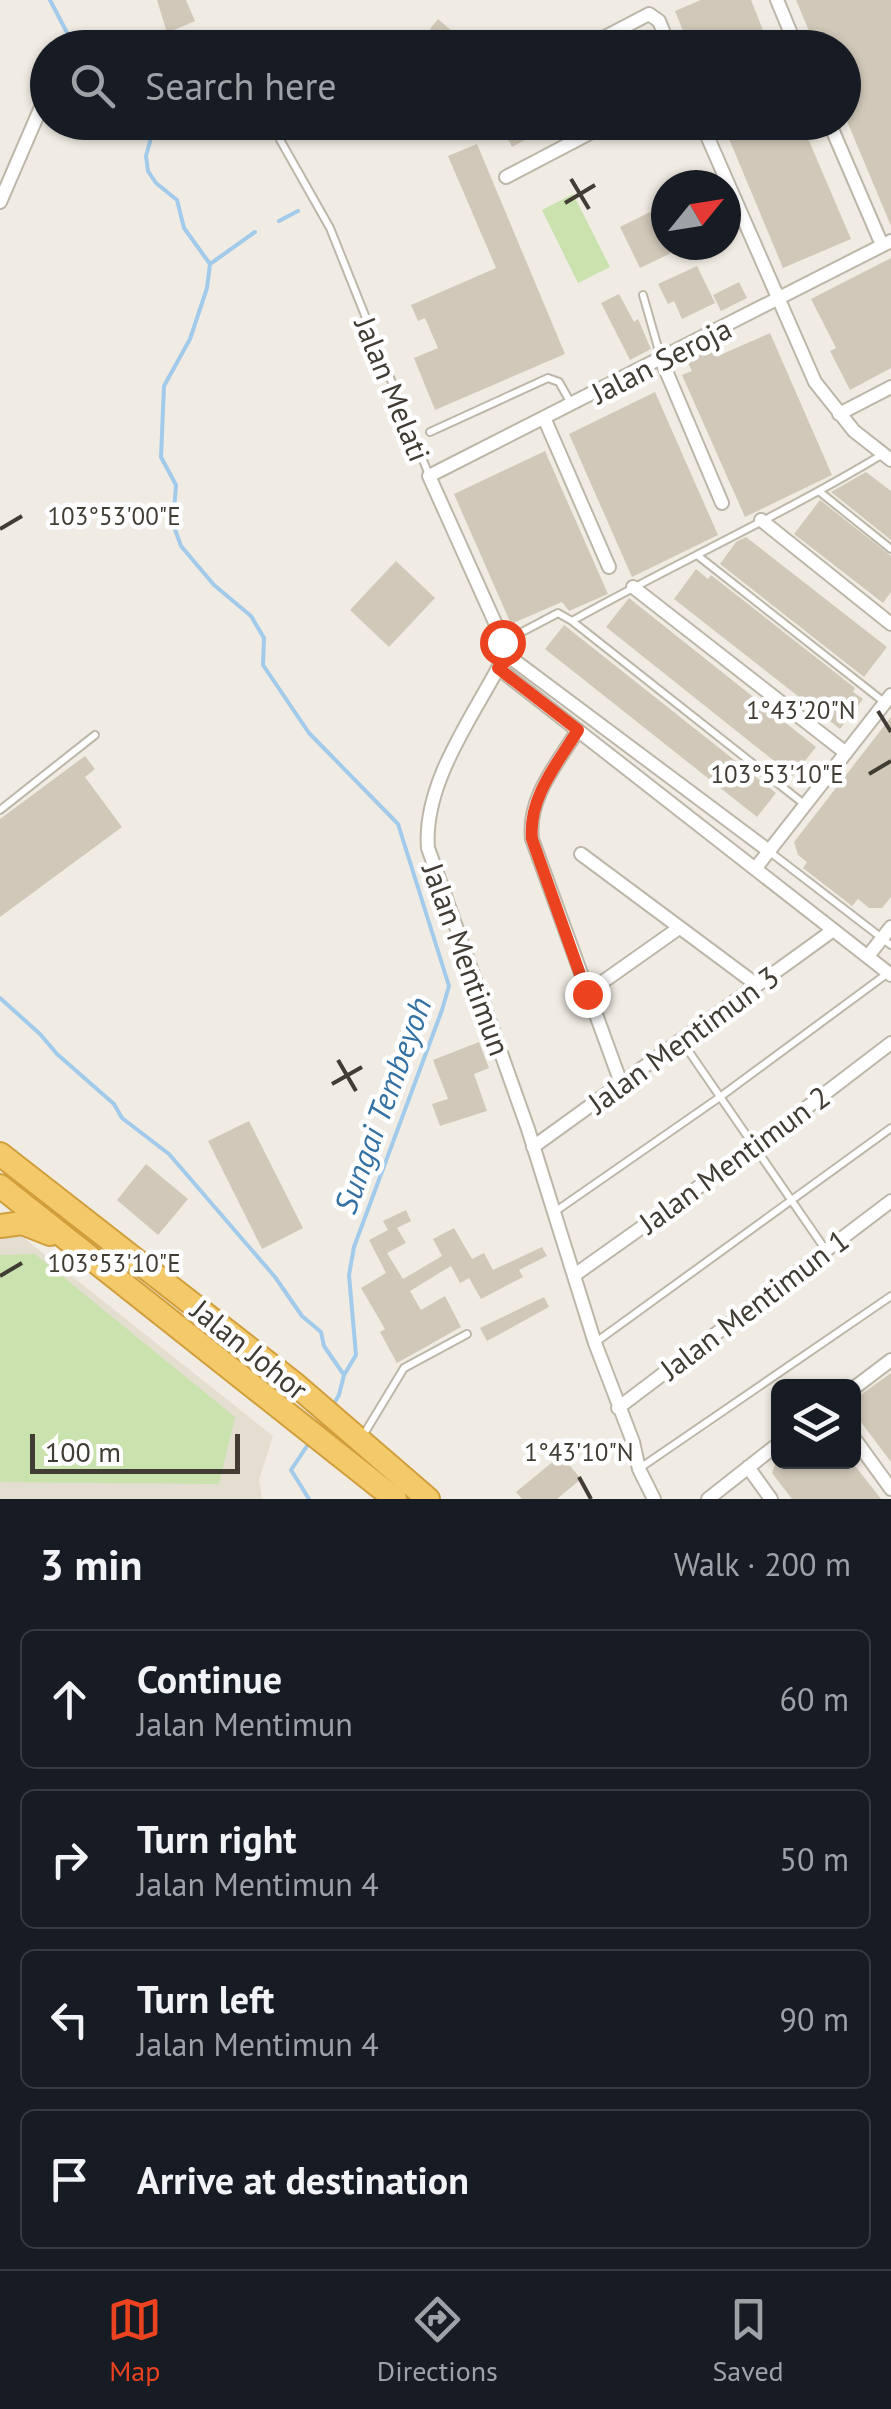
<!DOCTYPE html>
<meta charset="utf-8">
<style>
body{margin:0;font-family:"PT Sans",sans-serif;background:#20242c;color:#f1f3f6}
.controls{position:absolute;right:30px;bottom:30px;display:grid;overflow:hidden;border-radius:15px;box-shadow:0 2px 8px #0004}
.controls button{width:90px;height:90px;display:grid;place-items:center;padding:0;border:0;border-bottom:2px solid #363941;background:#171b24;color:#f1f3f6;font:50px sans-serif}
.compass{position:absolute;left:651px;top:170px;width:90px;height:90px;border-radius:50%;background:#171b24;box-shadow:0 2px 8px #0004;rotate:60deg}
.scale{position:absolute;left:30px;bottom:25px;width:210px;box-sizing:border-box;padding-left:10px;border:5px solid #413c34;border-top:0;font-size:28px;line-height:35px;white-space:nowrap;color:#413c34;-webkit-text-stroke:8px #fff;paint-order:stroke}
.stop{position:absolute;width:30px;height:30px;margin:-22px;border:8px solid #eb431f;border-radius:50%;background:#fff}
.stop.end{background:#eb431f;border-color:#fff;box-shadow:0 2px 10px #0008}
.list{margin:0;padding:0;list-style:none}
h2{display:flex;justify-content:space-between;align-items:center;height:130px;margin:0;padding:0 40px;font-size:42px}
h2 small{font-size:32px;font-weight:400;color:#9ea1a6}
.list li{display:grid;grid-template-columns:65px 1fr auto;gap:30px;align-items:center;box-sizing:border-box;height:140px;margin:0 20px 20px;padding:0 20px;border:2px solid #363941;border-radius:15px}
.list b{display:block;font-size:38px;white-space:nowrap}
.list p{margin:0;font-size:32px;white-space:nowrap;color:#9ea1a6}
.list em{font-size:32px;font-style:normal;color:#9ea1a6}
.icon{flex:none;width:55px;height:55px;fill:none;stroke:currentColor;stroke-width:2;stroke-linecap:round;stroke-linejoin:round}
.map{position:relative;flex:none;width:891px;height:1499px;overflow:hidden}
.search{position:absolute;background:#171b24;box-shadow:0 2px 8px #0004;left:30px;right:30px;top:30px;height:110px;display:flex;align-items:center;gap:25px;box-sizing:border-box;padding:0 35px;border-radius:55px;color:#9ea1a6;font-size:38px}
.sheet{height:770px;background:#171b24}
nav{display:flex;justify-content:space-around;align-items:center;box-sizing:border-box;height:140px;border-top:2px solid #363941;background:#171b24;font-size:28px;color:#9ea1a6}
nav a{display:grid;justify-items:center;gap:5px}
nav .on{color:#eb431f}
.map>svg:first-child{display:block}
</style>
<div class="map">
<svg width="891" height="1499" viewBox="0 0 891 1499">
<rect width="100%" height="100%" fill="#f0ece3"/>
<!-- residential -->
<path fill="#e4ded1" d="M0,1219l273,217 -14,44 3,19h-262z"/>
<!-- green -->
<path fill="#c9e2ae" d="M573,194l37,73 -32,16 -36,-73z
M35,1254l200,163 -16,67 -219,-2v-227z"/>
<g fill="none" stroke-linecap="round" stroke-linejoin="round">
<!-- stream -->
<path stroke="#a2caea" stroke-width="4" d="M50,0l25,48
M131,122l18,6 2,10 -5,18 2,15 8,12 21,17 7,28 26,36 -3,24 -17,51 -26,47 -3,71 15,28 -3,39 8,22 33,39 37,31 13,22 -1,27 46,68 89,91 51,162 -7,24 -88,237 -5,28 7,80 -12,20 -5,20 -6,10
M279,221l19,-10
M210,264l45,-32
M0,998l40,36 17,20 57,50 8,14 47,36 106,123 27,39 19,16 3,14 20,29
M309,1443l-18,27 18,29"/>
</g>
<!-- building -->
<path fill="#d1c8b9" d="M157,0h29l9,21 -28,12z
M701,0h50l19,48h-35l-4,-9 -21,9h-20l-15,-37z
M796,0h95v226l-47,-112v-66h-28z
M438,19l34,29h-20l-22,-19z
M499,122h60l-47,25z
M722,122h79l50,117 -68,29z
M477,144l88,210 -130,56 -21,-52 24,-10 -13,-30 -7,3 -7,-16 85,-37 -48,-112z
M666,204v41h22l-48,23 -20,-41z
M891,258v110l-41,22 -20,-39 6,-3 -25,-49z
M697,266l18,37 -33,16 -8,-18 -6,3 -10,-20z
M739,282l8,16 -26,13 -8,-16z
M619,294l15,28 4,-3 13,30 -21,11 -29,-57z
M770,333l62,142 -87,42 -63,-142 10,-4 -7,-14 29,-14 6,12z
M655,392l63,143 -86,42 -63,-143z
M545,451l63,143 -39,17 -7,-9 -51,22 -57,-130z
M866,472l25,19v49l-60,-48z
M820,500l71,56v36l-8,11 -89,-69z
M746,537l141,110 -23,30 -144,-113 16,-22z
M396,561l39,37 -46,49 -39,-37z
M696,569l12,10 3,-4 144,113 -2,4 10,7 -23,30 -166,-130z
M629,598l187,149 -23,29 -187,-149z
M564,625l212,168 -19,24 -212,-168z
M891,717v180l-9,11h-13l-11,-9 -6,7 -49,-38 4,-6 -9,-7 -4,-13z
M85,756l10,13 -10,8 37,50 -122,90v-98z
M479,1042l10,26 -15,6 13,37 -47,15 -8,-22 16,-5 -15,-39z
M249,1121l54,107 -41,21 -54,-108z
M146,1164l42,35 -30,36 -41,-35z
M406,1210l5,11 -14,7 9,15 -19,10 16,26 39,-23 -9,-17 21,-11 18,31 12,-6 9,17 49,-23 5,9 -28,14 4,7 -42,22 -12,-21 -9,5 -9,-17 -41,25 11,19 24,-14 16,31 -64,36 -17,-31 5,-3 -24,-41 25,-15 -17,-33 19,-10 -5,-9z
M544,1297l5,10 -62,34 -7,-13z
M891,1373v89l-37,-49 5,-17z
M561,1455l20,24 -24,20h-35l-6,-7z
M776,1462h76l29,37h-89l-20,-26z"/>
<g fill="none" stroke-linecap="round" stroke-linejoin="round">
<defs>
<path id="lane" d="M270,122l60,106 99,247
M643,295l18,63
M430,432l118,-54 11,4 13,23
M820,492l71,57
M697,555l187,147
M572,621l232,183
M503,642l55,-29 14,8c102,-57 210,-106 311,-167
M0,810l95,-75
M770,852l121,93
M681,1040l144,209
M553,1213l167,-116 168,-124
M596,1342l295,-214
M364,1434l40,-66 63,-34
M640,1468l251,-172"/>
<path id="street" d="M777,0l20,48
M584,48l65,-34 10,7 11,27
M701,122l114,260 39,49 37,29
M829,122l53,123
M506,177l105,-55
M0,202l48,-111
M661,359l61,144
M839,414l52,-27
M545,420l64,147
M761,520l130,104
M633,587l213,166
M511,658l258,193
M498,668l393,307
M578,730c-21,34 -51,68 -46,109l89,244
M581,854l176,131
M755,869l136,-174
M868,956l23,-29
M587,993l92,-65
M533,1147l299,-216
M576,1274l179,-127 136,-104
M854,1388l37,-28
M618,1408l273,-207
M854,1438l37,51
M748,1467l23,32
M654,1499l-15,-30 -6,-27 -38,-99 -67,-214 -100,-281c-5,-63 42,-127 70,-180l13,-10 -82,-182 462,-235
M708,1499l70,-55"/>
<path id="highway" d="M0,1154l296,231 132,114
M0,1186l395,313
M0,1226l22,-3 28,11"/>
</defs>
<!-- lane casing -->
<use href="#lane" stroke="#bdb7a9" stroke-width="10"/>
<!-- street casing -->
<use href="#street" stroke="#bdb7a9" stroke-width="16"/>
<!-- highway casing -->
<use href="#highway" stroke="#d19e3c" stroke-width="26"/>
<!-- lane -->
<use href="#lane" stroke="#fff" stroke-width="6"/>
<!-- street -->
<use href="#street" stroke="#fff" stroke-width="12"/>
<!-- highway -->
<use href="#highway" stroke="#f3c96a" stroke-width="22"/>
</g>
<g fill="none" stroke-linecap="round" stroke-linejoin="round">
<!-- route -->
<path stroke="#eb431f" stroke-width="12" d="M502,642l8,16 -12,10 80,62c-21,34 -50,68 -46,109l55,155"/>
</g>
<!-- ticks -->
<path fill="none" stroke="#413c34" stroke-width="4" d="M571,179l18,30M565,203l30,-18M0,529l22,-13M878,711l13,21M869,774l22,-13M338,1060l18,31M332,1084l30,-17M0,1276l22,-13M579,1477l12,22"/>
<g text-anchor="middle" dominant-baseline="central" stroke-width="9" stroke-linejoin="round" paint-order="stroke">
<!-- street labels -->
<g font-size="30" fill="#413c34" stroke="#fff">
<text transform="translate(661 360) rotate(-27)">Jalan Seroja</text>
<text transform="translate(393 389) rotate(68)">Jalan Melati</text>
<text transform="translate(467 959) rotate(70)">Jalan Mentimun</text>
<text transform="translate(683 1039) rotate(-36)">Jalan Mentimun 3</text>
<text transform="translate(734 1159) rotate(-36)">Jalan Mentimun 2</text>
<text transform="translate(754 1304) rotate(-37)">Jalan Mentimun 1</text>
<text transform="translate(250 1349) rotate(39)">Jalan Johor</text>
</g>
<!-- water labels -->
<g font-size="32" font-style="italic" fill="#3572a4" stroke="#fff">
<text transform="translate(382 1105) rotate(-70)">Sungai Tembeyoh</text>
</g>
</g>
<g font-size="25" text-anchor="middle" fill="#413c34" stroke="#fff" stroke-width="9" stroke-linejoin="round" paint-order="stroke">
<text x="114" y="525">103°53'00"E</text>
<text x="801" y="719">1°43'20"N</text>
<text x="777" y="783">103°53'10"E</text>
<text x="114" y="1272">103°53'10"E</text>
<text x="579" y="1461">1°43'10"N</text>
</g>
</svg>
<div class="controls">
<button><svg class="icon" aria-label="layers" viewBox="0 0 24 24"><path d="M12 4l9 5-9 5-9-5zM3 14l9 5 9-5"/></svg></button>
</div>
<svg class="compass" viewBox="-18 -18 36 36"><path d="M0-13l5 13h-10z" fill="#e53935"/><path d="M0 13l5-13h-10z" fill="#9ea1a6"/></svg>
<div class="scale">100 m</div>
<div class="stop" style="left:502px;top:642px"></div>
<div class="stop end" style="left:587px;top:994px"></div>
<div class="search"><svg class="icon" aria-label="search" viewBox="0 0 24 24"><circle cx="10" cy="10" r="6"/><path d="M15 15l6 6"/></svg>Search here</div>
</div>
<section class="sheet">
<h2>3 min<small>Walk · 200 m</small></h2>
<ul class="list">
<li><svg class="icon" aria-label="ahead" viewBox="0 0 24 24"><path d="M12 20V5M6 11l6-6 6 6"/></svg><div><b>Continue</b><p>Jalan Mentimun</p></div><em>60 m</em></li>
<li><svg class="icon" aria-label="right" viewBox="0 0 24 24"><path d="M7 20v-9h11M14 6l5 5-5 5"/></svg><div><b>Turn right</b><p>Jalan Mentimun 4</p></div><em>50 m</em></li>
<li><svg class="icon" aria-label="left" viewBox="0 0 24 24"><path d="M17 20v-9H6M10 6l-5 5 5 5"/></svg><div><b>Turn left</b><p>Jalan Mentimun 4</p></div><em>90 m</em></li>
<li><svg class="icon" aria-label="arrive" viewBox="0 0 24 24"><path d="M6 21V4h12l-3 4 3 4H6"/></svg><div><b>Arrive at destination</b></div></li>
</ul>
</section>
<nav>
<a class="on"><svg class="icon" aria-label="map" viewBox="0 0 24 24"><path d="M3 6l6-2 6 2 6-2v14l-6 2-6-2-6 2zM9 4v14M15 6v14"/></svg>Map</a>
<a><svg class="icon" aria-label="directions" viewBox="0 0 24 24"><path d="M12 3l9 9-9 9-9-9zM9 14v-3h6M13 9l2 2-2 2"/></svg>Directions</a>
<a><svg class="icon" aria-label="saved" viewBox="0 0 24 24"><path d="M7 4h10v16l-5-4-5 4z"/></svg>Saved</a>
</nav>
